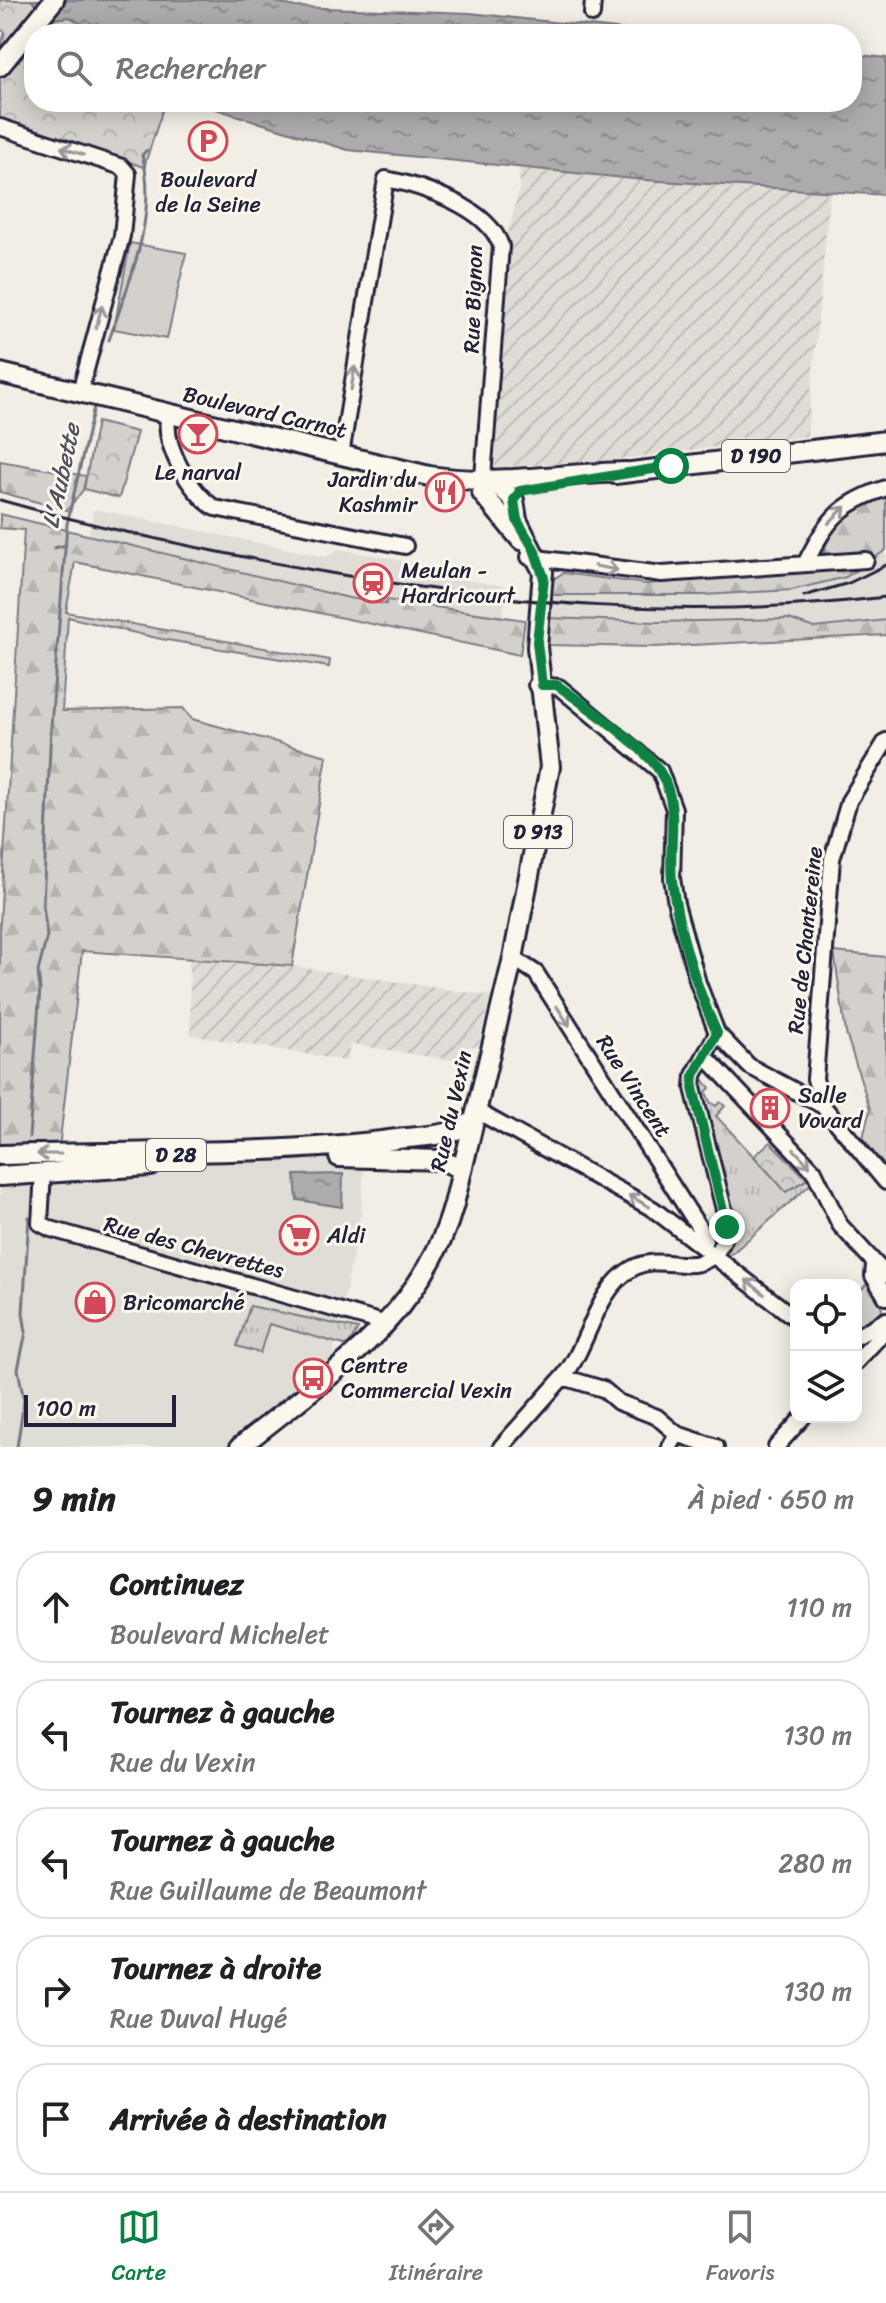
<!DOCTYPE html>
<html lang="fr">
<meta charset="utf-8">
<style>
body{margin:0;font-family:Sriracha,sans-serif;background:#f6f6f6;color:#202124}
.controls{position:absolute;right:24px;bottom:24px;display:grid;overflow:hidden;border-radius:16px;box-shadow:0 4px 20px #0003}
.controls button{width:72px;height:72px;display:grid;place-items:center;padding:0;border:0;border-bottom:2px solid #e0e0e0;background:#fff;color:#202124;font:40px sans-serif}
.scale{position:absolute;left:24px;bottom:20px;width:152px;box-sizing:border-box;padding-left:8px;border:4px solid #22223b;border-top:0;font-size:22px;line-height:28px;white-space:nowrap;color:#22223b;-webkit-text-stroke:6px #fbf7ec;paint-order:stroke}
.stop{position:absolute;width:24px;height:24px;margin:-18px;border:6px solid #0b8043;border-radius:50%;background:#fff}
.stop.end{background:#0b8043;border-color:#fff;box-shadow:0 2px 8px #0008}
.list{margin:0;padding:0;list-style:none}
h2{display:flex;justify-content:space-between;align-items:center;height:104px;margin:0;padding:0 32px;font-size:34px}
h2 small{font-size:26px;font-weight:400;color:#757577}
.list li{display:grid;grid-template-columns:52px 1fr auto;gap:24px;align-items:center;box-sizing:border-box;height:112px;margin:0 16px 16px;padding:0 16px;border:2px solid #e0e0e0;border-radius:32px}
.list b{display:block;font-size:30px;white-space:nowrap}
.list p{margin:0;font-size:26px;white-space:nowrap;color:#757577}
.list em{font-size:26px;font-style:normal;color:#757577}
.icon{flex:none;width:44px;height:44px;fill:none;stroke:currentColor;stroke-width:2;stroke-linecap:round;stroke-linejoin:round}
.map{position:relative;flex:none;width:886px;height:1447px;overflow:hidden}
.search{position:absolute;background:#fff;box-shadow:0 4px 20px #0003;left:24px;right:24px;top:24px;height:88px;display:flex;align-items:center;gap:20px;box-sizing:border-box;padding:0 28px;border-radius:32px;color:#757577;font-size:30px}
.sheet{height:744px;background:#fff}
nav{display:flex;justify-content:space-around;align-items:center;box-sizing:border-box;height:112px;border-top:2px solid #e0e0e0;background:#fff;font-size:22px;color:#757577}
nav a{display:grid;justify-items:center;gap:4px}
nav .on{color:#0b8043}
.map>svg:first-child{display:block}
</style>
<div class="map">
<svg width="886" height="1447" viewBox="0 0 886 1447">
<defs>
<pattern id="industrial-furrows" width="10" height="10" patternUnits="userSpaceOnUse" patternTransform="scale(2)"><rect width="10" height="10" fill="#e0dcd6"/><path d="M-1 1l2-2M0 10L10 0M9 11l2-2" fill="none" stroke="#c0bcb9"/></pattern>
<pattern id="grass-tufts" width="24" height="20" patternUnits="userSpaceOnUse" patternTransform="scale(2)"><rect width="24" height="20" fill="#d4d1cc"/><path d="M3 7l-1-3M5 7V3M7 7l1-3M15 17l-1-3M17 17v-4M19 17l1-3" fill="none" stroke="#b6b3b0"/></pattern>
<pattern id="forest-firs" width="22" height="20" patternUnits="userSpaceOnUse" patternTransform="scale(2)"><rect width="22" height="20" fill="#d4d1cc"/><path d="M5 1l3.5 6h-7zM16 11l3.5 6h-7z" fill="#b6b3b0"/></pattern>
<pattern id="park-crowns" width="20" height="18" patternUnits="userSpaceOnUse" patternTransform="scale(2)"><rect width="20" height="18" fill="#d4d1cc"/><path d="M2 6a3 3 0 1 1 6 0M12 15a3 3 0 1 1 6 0" fill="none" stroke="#b6b3b0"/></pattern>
<pattern id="water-ripples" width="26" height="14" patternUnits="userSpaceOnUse" patternTransform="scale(2)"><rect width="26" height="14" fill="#aeabad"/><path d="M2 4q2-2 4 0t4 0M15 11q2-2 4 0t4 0" fill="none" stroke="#8d8b8e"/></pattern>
</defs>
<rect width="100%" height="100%" fill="#f2eee5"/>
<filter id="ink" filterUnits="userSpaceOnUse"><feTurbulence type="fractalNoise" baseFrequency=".0125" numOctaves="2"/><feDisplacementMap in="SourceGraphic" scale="16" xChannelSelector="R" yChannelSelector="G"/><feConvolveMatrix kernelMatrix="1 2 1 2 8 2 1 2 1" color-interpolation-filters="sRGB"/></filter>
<g filter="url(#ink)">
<!-- built -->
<path fill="#e0dcd6" d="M94,509l233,48 11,-8 84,15 -1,10 85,12 -3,31 -115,-17 -1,4 -38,-6 -261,-61z
M886,545v75l-72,8 -25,-9 -132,3 -109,-4v-23h155l89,-5 54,-13z
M365,1148l-4,65 -29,148 -103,86h-229v-290z"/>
<!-- industrial -->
<path fill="url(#industrial-furrows)" d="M519,168l125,12 186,12 -23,244 -53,7 -4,-5 -15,1 -3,6 -121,15 -116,7 10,-221 15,-60z
M189,959l103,7 199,30 -13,50 -13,1 -3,15 -112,-18 -3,17 -156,-26z"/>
<!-- grass -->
<path fill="url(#grass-tufts)" stroke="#7b7a84" stroke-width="2" d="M702,1078l8,10 -4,4 4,10 6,4 4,-4 5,4 -9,10 70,75 24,-13 2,5 -86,76c-3,-13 9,-29 8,-45l-35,-126z
M868,1282l13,19 1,12 -26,18v-34z
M250,1306l108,23 -10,17 -79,-22 -9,29 -23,-7z"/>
<!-- forest -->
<path fill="url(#forest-firs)" stroke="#7b7a84" stroke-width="2" d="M0,461l86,15 -3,14 -16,20 -67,-18z
M886,494v56l-40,27 -54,13 -89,5h-155l4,-15 11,-7 83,11 175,-14c7,-52 19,-57 65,-76z
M0,514l349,84 37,6 1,-4 138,20 -5,35 -445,-93 -9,50 264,48 -1,7 -168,-28 -93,-22 -6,94 121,-3 9,11 135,37 -35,210 -210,-15 -24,206h-58v-235l24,-392 -24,-2z
M548,618l109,4 132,-3 25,9 72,-8v15l-232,12 -107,-2z
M834,952l52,5v212l-23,-31 7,-29 -24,-76z"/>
<!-- park -->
<path fill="url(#park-crowns)" stroke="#7b7a84" stroke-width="2" d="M0,0h31l20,19 19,-2 28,17h-64v68h131l-21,65 -144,-47v-71l5,-17 -5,-3z
M97,422l40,10 -18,66 -35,-9z
M770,1142l37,37 -21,13 -32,-36z"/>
<!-- garden -->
<path fill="#d4d1cc" stroke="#7b7a84" stroke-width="2" d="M130,243l56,10 -19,86 -53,-10z"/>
<!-- water -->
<path fill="url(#water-ripples)" stroke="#76747f" stroke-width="2" d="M31,0h237l27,7 175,6 193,21h-565l-28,-17 -19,2z
M852,54l34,4v137l-242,-15 -296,-30 -155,-48h659z
M343,1174l-1,33 -45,-7 -2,-25z"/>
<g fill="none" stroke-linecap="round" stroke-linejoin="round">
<!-- stream -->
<path stroke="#76747f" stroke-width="3" d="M109,340c19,-55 50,-126 33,-185l5,-5
M54,548l12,-3
M29,1137l11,-148 -2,-17 9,-36 -4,-31 8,-179 16,-202 28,-122
M17,1447l7,-46 -6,-32 8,-37 -3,-19 6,-96"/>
<defs>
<path id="minor" d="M592,14l1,-14
M0,127l122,40 6,7 -6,62 -42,156
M169,414c-8,29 21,79 46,94l190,38
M341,455l45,-276c36,7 102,28 115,67l-19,244
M529,557l133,17 204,-14
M806,562c22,-43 33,-58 80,-74
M536,685l23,2 101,84 14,38 -2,69 4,26 22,79 19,50 32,33 74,40 63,76
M513,958l23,15 162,253 7,14 -2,5
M706,1057l108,114 26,54 46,50
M823,1106l-8,-27 17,-220 17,-58 37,-60
M475,1110l178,99 143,110
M43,1172l-3,51 11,6 336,95
M874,1266l-1,10 13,21
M856,1337l30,-17
M856,1362l30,-32
M563,1377c26,-31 32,-88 70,-109 29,-16 64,11 85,-18 7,-10 9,-18 9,-29l-34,-133 1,-13 23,-42
M677,1434l39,13
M501,1447l62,-70 40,12 15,13 39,15 20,17 -7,13
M776,1447l27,-30"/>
<path id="major" d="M0,66l54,-66
M0,373l429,103c66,10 131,-3 197,-4
M615,474l271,-33
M482,493l39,47
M0,1155c134,-5 263,2 397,-16 25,-3 56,-2 76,-18
M339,1157l102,3 21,9
M0,1176l150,-10
M240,1447c86,-70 184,-131 214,-243l59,-246 37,-191 -13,-120 6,-75 -26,-52 -3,-20 -20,-19"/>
</defs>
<!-- minor casing -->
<use href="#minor" stroke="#22223b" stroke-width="20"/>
<!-- major casing -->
<use href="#major" stroke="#22223b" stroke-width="24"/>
<!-- minor -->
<use href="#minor" stroke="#fbf7ec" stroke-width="14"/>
<!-- major -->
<use href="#major" stroke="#fbf7ec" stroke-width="18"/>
<!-- rail -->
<path stroke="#22223b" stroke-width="3" d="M0,500c103,29 208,51 313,70 199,35 371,51 573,27
M804,596l45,-13 37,-18"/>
</g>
<!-- one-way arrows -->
<defs><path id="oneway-shaft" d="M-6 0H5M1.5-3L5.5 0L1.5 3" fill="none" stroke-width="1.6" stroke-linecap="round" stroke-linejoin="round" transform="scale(2)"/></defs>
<g stroke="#99979c">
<use href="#oneway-shaft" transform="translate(72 151) rotate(-162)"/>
<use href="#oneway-shaft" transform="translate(99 317) rotate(-75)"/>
<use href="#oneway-shaft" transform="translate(353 378) rotate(-81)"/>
<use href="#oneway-shaft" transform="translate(837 515) rotate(-45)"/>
<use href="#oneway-shaft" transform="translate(606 568) rotate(11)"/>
<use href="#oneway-shaft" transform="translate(563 1016) rotate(57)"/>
<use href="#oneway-shaft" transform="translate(49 1154) rotate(-180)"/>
<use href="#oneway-shaft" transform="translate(802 1158) rotate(47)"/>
<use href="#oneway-shaft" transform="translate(639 1201) rotate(-150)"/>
<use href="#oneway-shaft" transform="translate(755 1287) rotate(-141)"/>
</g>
</g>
<g fill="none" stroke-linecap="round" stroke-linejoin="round" filter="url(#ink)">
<!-- route -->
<path stroke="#0b8043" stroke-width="10" d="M671,466l-151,25 -6,9 3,20 17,29 10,29 -7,64 5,43h15c26,19 88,61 103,87 21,34 8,70 12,108 6,50 24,107 45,153l-23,42 -1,13 34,139"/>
</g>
<!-- icons -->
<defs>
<symbol id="parking-ring" viewBox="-11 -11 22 22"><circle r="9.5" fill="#fbf7ec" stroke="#d1495b" stroke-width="1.5"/><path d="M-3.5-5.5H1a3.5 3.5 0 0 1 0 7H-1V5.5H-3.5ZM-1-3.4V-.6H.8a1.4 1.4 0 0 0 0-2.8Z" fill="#d1495b"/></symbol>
<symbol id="bar-ring" viewBox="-11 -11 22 22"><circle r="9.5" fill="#fbf7ec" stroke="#d1495b" stroke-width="1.5"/><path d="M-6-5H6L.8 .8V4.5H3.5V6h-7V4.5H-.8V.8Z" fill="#d1495b"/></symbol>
<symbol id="restaurant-ring" viewBox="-11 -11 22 22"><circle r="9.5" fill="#fbf7ec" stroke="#d1495b" stroke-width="1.5"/><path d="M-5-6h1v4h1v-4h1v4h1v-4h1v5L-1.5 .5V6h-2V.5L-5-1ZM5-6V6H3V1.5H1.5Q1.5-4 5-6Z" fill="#d1495b"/></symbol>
<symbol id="station-ring" viewBox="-11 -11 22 22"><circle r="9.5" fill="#fbf7ec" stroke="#d1495b" stroke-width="1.5"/><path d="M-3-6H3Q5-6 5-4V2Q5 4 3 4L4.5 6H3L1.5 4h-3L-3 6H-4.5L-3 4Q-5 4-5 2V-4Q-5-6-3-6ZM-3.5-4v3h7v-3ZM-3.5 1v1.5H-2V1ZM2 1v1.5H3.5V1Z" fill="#d1495b"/></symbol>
<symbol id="building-ring" viewBox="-11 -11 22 22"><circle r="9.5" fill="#fbf7ec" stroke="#d1495b" stroke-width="1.5"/><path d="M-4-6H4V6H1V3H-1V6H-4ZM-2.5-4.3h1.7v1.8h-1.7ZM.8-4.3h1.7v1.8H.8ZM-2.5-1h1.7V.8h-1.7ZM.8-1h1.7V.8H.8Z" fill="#d1495b"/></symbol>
<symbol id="supermarket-ring" viewBox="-11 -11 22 22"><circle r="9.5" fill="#fbf7ec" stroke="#d1495b" stroke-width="1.5"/><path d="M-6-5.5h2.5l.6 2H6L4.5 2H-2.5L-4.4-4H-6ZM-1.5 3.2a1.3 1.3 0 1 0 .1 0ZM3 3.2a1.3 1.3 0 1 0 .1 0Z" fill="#d1495b"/></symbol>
<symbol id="shop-ring" viewBox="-11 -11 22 22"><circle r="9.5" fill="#fbf7ec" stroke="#d1495b" stroke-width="1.5"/><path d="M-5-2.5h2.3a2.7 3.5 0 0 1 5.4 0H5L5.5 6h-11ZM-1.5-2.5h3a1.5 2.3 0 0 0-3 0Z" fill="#d1495b"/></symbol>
<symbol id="bus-ring" viewBox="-11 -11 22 22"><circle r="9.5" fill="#fbf7ec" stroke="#d1495b" stroke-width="1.5"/><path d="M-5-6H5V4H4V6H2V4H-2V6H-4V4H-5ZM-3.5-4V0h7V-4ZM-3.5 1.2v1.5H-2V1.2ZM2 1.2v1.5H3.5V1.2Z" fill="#d1495b"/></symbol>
</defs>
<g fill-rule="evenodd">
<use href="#parking-ring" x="186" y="119" width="44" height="44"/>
<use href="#bar-ring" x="176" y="412" width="44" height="44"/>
<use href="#restaurant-ring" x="423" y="470" width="44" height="44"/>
<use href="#station-ring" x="351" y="561" width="44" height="44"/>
<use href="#building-ring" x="748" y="1086" width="44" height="44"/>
<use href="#supermarket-ring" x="277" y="1213" width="44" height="44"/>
<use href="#shop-ring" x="73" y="1280" width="44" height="44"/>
<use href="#bus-ring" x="291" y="1356" width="44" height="44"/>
</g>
<g text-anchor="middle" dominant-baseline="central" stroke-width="6" stroke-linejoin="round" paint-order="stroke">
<!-- shield labels -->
<g fill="#fbf7ec" stroke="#636270" stroke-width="2">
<rect x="722" y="440" width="68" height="32" rx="6"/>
<rect x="504" y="816" width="68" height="32" rx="6"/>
<rect x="146" y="1139" width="60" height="32" rx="6"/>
</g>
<g font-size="20" font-weight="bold" fill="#22223b">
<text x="756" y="456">D 190</text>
<text x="538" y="832">D 913</text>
<text x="176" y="1155">D 28</text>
</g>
<!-- poi labels -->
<g font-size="22" fill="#22223b" stroke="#fbf7ec" text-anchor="start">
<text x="208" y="179" text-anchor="middle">Boulevard<tspan x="208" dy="25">de la Seine</tspan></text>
<text x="198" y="472" text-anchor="middle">Le narval</text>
<text x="417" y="479" text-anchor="end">Jardin du<tspan x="417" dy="25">Kashmir</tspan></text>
<text x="401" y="570">Meulan -<tspan x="401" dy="25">Hardricourt</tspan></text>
<text x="798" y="1095">Salle<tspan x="798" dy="25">Vovard</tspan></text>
<text x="327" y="1235">Aldi</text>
<text x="123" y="1302">Bricomarché</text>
<text x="341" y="1365">Centre<tspan x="341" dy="25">Commercial Vexin</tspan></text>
</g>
<!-- street labels -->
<g font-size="22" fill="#22223b" stroke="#fbf7ec">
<text transform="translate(473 299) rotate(-88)">Rue Bignon</text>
<text transform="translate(265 412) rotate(13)">Boulevard Carnot</text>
<text transform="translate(805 940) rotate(-84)">Rue de Chantereine</text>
<text transform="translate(634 1086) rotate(57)">Rue Vincent</text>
<text transform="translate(451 1111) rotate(-77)">Rue du Vexin</text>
<text transform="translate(194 1247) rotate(15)">Rue des Chevrettes</text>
</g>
<!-- water labels -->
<g font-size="24" font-style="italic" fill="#535263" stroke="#fbf7ec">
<text transform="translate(61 476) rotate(-78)">L'Aubette</text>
</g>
</g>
</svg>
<div class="controls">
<button><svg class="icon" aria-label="locate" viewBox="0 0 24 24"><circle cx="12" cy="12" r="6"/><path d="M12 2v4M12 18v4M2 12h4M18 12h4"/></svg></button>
<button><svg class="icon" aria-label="layers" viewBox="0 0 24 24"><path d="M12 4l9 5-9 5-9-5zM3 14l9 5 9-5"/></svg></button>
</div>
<div class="scale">100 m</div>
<div class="stop" style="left:671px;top:466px"></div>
<div class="stop end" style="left:727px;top:1227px"></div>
<div class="search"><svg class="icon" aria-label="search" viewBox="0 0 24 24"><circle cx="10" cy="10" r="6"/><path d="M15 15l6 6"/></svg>Rechercher</div>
</div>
<section class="sheet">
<h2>9 min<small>À pied · 650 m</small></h2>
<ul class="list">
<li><svg class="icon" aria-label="ahead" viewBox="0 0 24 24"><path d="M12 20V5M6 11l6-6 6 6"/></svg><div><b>Continuez</b><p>Boulevard Michelet</p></div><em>110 m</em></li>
<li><svg class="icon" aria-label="left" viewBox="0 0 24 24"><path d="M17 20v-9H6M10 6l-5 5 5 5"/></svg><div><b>Tournez à gauche</b><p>Rue du Vexin</p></div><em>130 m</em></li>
<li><svg class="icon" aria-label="left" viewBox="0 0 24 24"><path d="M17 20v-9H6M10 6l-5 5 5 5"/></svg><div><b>Tournez à gauche</b><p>Rue Guillaume de Beaumont</p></div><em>280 m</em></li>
<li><svg class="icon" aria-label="right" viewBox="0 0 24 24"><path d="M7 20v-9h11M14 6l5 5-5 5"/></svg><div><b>Tournez à droite</b><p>Rue Duval Hugé</p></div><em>130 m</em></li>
<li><svg class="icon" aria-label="arrive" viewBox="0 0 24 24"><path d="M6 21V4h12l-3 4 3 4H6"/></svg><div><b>Arrivée à destination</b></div></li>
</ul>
</section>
<nav>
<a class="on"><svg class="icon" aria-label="map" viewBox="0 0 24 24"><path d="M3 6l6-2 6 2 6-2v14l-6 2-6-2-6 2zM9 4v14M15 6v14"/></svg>Carte</a>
<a><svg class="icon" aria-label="directions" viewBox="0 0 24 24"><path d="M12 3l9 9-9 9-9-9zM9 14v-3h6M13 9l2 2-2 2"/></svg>Itinéraire</a>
<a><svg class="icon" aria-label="saved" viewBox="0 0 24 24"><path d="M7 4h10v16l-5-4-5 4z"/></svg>Favoris</a>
</nav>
